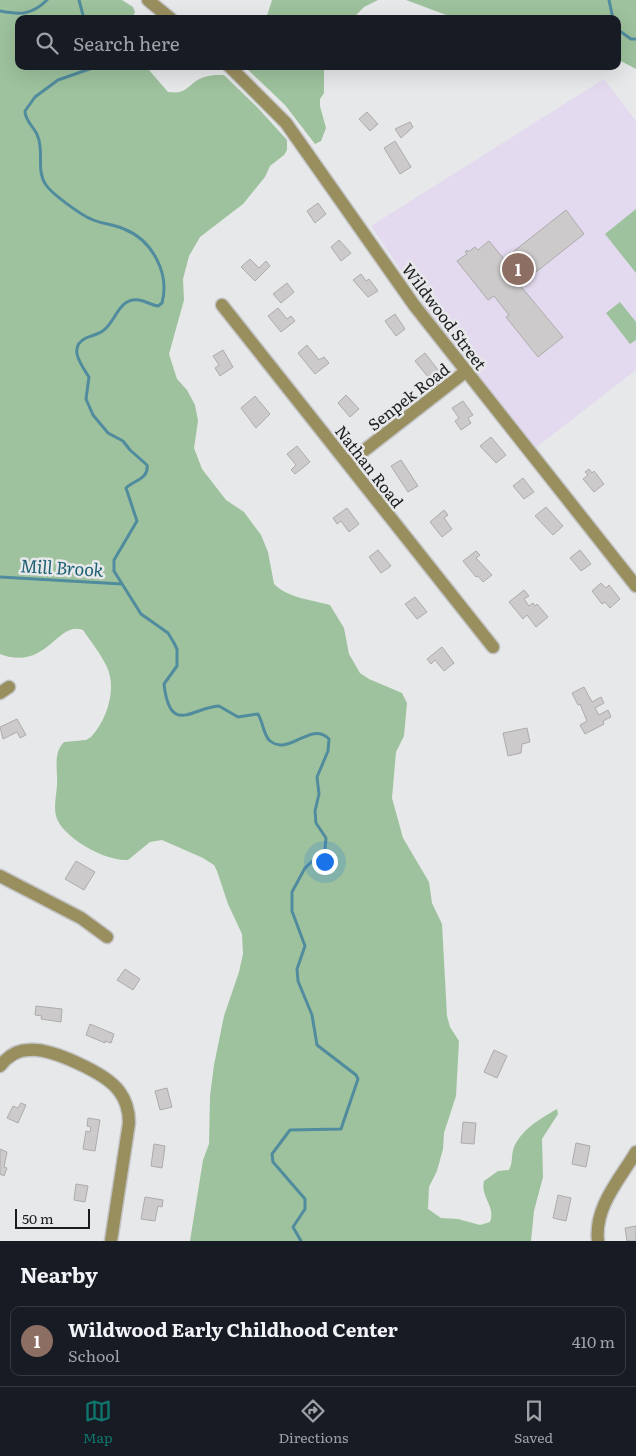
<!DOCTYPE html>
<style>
body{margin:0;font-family:Literata,serif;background:#20242c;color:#f1f3f6}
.scale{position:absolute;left:15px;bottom:12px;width:75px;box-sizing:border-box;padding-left:5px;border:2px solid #1c1d1d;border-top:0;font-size:14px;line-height:18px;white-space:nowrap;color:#1c1d1d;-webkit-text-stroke:4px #e7e8ea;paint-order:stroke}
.you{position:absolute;left:324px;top:861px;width:18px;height:18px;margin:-12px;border:4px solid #fff;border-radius:50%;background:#1a73e8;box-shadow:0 0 0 8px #1a73e833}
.badge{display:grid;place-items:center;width:32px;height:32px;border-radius:50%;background:#0f766e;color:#fff;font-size:16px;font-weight:700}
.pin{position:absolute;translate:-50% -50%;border:2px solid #fff;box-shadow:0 1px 5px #0006}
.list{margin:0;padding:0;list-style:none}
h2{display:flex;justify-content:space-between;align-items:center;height:65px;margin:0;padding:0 20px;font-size:21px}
h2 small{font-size:16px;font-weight:400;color:#9ea1a6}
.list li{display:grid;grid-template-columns:32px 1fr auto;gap:15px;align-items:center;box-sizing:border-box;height:70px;margin:0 10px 10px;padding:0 10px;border:1px solid #363941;border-radius:10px}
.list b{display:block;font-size:19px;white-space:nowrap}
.list p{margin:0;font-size:16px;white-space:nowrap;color:#9ea1a6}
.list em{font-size:16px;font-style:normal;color:#9ea1a6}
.icon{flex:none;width:28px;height:28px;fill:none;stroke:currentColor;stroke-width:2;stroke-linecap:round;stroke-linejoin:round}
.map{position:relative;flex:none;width:636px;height:1241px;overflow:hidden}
.search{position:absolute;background:#171b24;box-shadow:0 5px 20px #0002;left:15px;right:15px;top:15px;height:55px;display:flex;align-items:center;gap:12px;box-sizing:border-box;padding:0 18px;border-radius:10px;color:#9ea1a6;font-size:19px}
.sheet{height:145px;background:#171b24}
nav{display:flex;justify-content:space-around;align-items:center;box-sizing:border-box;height:70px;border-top:1px solid #363941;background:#171b24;font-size:14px;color:#9ea1a6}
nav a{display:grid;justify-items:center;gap:2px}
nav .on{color:#0f766e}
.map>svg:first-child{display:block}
</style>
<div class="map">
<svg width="636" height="1241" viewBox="0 0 636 1241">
<rect width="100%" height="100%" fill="#e7e8ea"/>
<!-- education -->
<path fill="#e3daef" d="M604,79l32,42v249l-102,79 -105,-137 -58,-86z"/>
<!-- green -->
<path fill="#9ec29d" d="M0,0h122l11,7 2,5 -3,7h-113v47h123l7,4 19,22c17,2 17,-3 28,-11 9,-6 19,-6 28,-6l34,33 29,32v10l-3,5 -14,11 -5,11 -22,27 -43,33 -11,19 -6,23 1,21 -15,54 8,25 10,11 8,15 3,16 -4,27 8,21 24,31 18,12 17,23 7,17 6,32c14,14 38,16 56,21l14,23 5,26 11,19 9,6 33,14 5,10 -3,33 -8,16 -4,46 11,40 26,44 3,21 10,21 5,92 3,11 9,14 -3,55 -12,37 -1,16 -6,22 -8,16 -1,22 13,9 17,1 22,6 10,-3c6,-16 -10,-25 -6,-41l14,-10 11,-1c4,-7 2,-15 5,-23 9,-19 26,-28 43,-38l1,5 -16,25 1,38 -9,34 -3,30h-341l13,-81 6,-16 1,-48 4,-31 10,-49 15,-44 4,-18 -1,-20 -14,-30 -11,-33 -3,-6 -11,-7 -41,-18 -12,2 -22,18c-21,2 -66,-22 -72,-44 -3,-13 2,-25 1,-38 0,-13 -3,-26 7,-36l22,-2 5,-3c16,-17 26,-48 16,-70 -6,-13 -16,-25 -24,-37 -26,-10 -36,42 -83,24z
M272,0h106l-14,7 -12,12h-86z
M406,0h230v69l-19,-10v-40h-160z
M244,66h80v27l-4,6v7l6,22 -5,13 -6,3 -30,-39z
M636,209v64l-31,-39z
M620,302l16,20v18l-6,4 -24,-31z"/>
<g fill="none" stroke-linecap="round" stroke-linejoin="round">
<!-- stream -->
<path stroke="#518c9e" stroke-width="3" d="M79,0l5,19
M609,0l4,19
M0,11c20,4 32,4 47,-11
M617,29l14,10h5
M98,66l-40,14 -23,17 -10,14c0,11 10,16 13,26 6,15 -2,34 8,48 6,9 35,30 45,34 10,5 22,5 33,10 28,11 46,44 38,74l-4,3c-7,-1 -12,-5 -19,-6 -20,-3 -23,21 -35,30 -6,5 -12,5 -18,8 -19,9 -4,28 3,39l-3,22 7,16 15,18 15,8 7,9 17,15c2,14 -13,15 -21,23l11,33 -23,39v11l27,43 27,19 6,10 3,6v17l-13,18c6,53 29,23 55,22l19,11 20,-3c5,8 5,19 11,26 20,18 41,-20 60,-1l-1,12 -11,26 2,17 -4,17 1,12 10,15 -1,11 -20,19 -13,24v19l13,35 -8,23 1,12 14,34 5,30 39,30 2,4 -17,50 -51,1 -18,24 1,8 32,37v10l-12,18 8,14
M0,577l122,7"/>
</g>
<!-- building -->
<path fill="#cccaca" stroke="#adabac" d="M367,112l11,12 -8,7 -11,-12z
M410,122l3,5 -12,11 -6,-9z
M395,141l16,26 -11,7 -16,-26z
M318,203l8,11 -11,9 -8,-12z
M566,210l18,24 -53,42 -1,-2 -12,9 45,54 -25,20 -32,-40 3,-2 -15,-19 -6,4 -31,-39 10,-7 -2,-2 2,-2 1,2 7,-5 3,3 11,-9 15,18z
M339,240l12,13 -10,8 -10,-14z
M250,259l9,9 7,-7 4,5 -15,15 -14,-14z
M361,274l5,7 3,-2 9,12 -10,6 -15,-17z
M287,283l7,9 -13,11 -8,-9z
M278,308l9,11 4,-3 4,5 -14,11 -13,-16z
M395,314l10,15 -9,7 -11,-15z
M307,345l12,15 5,-3 5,6 -14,11 -17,-21z
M223,350l10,17 -13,9 -5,-8 4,-3 -6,-9z
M425,353l13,17 -9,8 -14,-17z
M346,395l13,14 -9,8 -12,-14z
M255,396l15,18 -14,14 -15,-20z
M463,401l10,14 -5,3 3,5 -10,7 -6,-9 4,-3 -7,-10z
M491,437l15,18 -10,8 -16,-17z
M297,446l13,16 -15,12 -4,-4 5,-5 -9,-11z
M401,460l17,26 -10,6 -17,-26z
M589,469l3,4 2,-2 10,13 -10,8 -11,-13 5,-4 -3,-3z
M523,478l11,14 -10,7 -11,-13z
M546,507l17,19 -10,9 -18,-19z
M347,508l12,16 -10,8 -8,-11 -4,3 -4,-6z
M444,510l4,5 -4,3 8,11 -10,8 -12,-15z
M378,550l13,16 -10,7 -12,-16z
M580,550l11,14 -10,7 -11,-13z
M476,551l4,4 -4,3 16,17 -9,7 -5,-6 -2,1 -13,-16z
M601,583l5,5 3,-3 11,14 -10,9 -5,-6 -3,2 -10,-13z
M524,590l5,6 -5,3 5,7 4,-3 2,3 2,-2 11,13 -12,10 -9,-12 -4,4 -14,-17z
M415,597l12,15 -10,7 -12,-15z
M442,647l12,16 -10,8 -9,-11 -4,4 -4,-5z
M584,687l8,15 9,-5 3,6 -9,5 4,7 9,-5 3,7 -8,4 1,3 -19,10 -5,-9 7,-4 -7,-17 -2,1 -6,-12z
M17,719l9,16 -6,3 -3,-6 -14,7 -3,-12z
M527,728l3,14 -8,2 -1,9 -13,3 -5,-23z
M76,861l19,11 -11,18 -19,-11z
M125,969l15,10 -7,11 -16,-10z
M36,1006l26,3 -1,13 -20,-3 1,-3 -7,-1z
M90,1024l24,10 -3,9 -6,-2v2l-19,-8z
M494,1050l13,6 -10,22 -13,-6z
M167,1088l5,19 -12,3 -5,-19z
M21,1103l5,2 -8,18 -11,-5 6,-12 5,2z
M88,1118l12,2 -5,31 -12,-2 3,-18 4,1 1,-5 -4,-1z
M463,1122l13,1 -2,21 -13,-1z
M576,1143l14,3 -4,21 -14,-3z
M154,1144l11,2 -3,22 -11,-2z
M0,1149l7,3 -3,15 3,1 -3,8 -4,-2z
M76,1184l12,2 -3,16 -11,-2z
M558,1195l13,3 -5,23 -13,-3z
M145,1197l18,3 -1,7 -4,-1 -3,15 -14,-2z
M636,1226v15h-9l-2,-13z"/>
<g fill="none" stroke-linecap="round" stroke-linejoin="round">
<defs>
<path id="minor" d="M148,0l23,19
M229,66l57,57 128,182 222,281
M222,305l271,342
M348,463l117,-91
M0,693l9,-6
M0,876l81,42 26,19
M0,1066c7,-9 17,-16 29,-16 22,-2 77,23 90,41 7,9 10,21 10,32l-18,118
M598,1241c-4,-34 22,-62 38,-89"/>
</defs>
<!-- minor casing -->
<use href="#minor" stroke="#c2c3c5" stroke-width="15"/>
<!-- minor -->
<use href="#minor" stroke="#998e5e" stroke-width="12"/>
</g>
<g text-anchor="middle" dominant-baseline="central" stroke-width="5" stroke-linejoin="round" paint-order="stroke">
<!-- street labels -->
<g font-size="16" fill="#1c1d1d" stroke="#e7e8ea">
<text transform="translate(445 316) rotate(53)">Wildwood Street</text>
<text transform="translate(408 396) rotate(-38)">Senpek Road</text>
<text transform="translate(370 466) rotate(52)">Nathan Road</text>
</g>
<!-- water labels -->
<g font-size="18" font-style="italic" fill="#1d6173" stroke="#e7e8ea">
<text transform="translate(62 567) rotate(3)">Mill Brook</text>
</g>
</g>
</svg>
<div class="scale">50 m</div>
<div class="you"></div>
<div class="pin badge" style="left:518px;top:269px;background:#8d6e63">1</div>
<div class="search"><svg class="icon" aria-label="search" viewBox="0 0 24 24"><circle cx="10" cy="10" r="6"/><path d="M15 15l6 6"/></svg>Search here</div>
</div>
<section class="sheet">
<h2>Nearby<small></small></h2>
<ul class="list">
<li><span class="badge" style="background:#8d6e63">1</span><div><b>Wildwood Early Childhood Center</b><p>School</p></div><em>410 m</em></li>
</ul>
</section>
<nav>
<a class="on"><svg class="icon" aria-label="map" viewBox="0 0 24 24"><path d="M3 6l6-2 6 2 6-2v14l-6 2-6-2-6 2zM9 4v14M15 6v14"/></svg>Map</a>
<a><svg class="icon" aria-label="directions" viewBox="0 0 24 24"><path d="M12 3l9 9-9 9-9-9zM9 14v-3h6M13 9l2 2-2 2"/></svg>Directions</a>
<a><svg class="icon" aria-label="saved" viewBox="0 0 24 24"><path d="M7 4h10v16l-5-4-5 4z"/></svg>Saved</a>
</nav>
